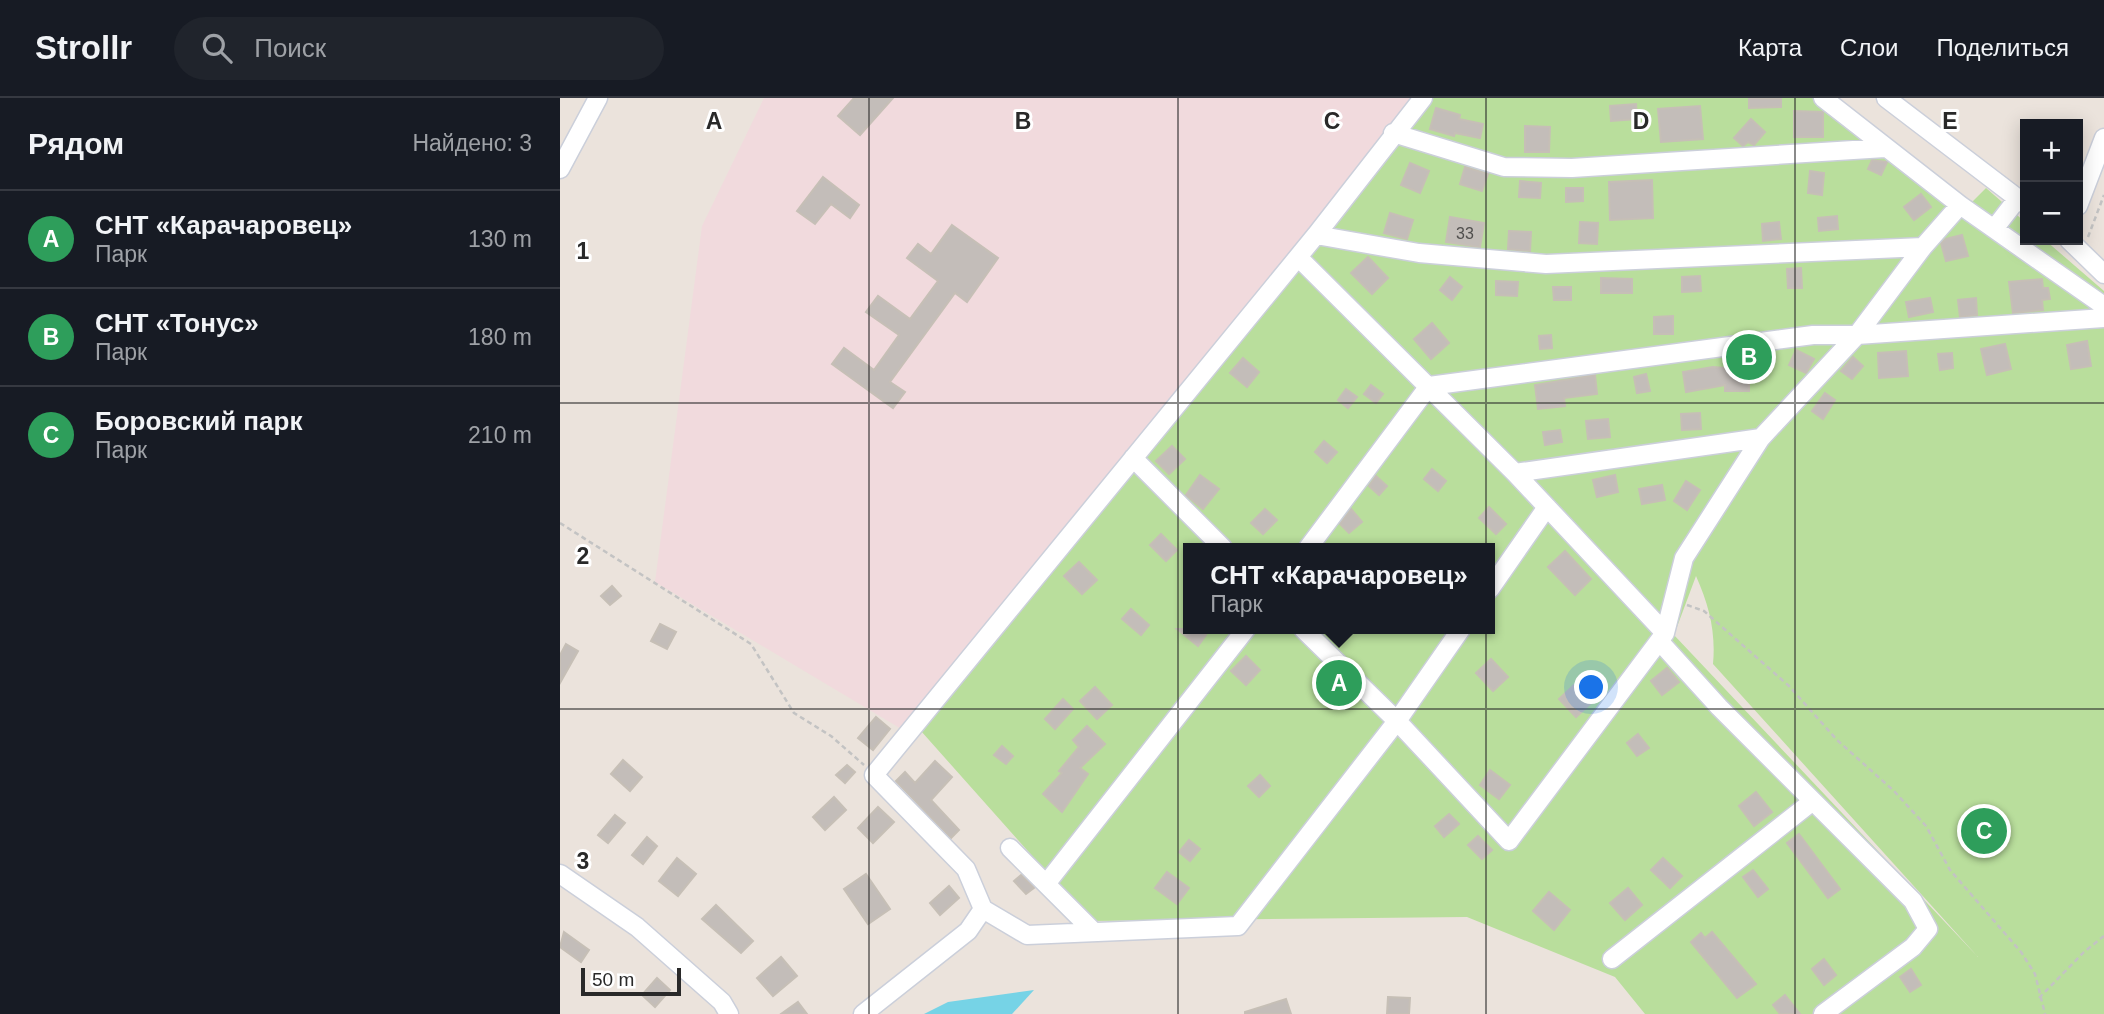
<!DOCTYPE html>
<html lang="ru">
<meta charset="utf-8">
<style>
body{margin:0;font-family:Arial,sans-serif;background:#20242c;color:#f1f3f6}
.controls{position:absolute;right:21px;top:21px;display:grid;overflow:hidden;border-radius:0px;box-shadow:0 4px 18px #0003}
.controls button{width:63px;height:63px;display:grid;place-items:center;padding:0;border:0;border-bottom:2px solid #363941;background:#171b24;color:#f1f3f6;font:35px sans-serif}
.scale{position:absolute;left:21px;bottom:18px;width:100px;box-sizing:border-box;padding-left:7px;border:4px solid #292929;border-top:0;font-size:19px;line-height:24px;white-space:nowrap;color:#292929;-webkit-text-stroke:5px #fff;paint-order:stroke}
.you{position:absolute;left:1032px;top:590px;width:24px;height:24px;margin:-18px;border:5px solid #fff;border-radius:50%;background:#1a73e8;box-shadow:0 0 0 10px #1a73e833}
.badge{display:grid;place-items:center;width:46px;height:46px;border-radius:50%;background:#2563eb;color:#fff;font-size:23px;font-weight:700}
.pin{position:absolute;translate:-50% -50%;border:4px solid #fff;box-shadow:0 2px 7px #0006}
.popup{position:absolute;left:623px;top:445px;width:312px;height:91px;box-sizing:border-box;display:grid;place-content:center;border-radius:0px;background:#171b24;filter:drop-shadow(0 2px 5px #0005);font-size:23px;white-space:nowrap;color:#9ea1a6}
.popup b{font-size:26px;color:#f1f3f6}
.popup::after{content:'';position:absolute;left:50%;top:100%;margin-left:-14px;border:14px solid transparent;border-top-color:#171b24}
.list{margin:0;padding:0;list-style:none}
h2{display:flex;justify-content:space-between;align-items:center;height:91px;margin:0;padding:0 28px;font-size:30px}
h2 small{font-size:23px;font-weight:400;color:#9ea1a6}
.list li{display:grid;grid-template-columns:46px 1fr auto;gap:21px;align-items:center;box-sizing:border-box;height:98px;padding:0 28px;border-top:2px solid #363941}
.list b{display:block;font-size:26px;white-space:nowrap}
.list p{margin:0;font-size:23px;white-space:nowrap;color:#9ea1a6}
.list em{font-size:23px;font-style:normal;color:#9ea1a6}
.icon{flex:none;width:38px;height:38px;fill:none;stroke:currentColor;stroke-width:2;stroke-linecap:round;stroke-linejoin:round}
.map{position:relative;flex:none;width:1544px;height:916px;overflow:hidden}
header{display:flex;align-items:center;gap:42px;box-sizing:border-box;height:98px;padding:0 35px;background:#171b24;border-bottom:2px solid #363941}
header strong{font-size:33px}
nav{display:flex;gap:38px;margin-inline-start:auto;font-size:24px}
.search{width:490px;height:63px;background:#20242c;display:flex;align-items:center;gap:18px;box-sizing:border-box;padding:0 24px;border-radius:38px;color:#9ea1a6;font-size:26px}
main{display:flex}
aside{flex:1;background:#171b24}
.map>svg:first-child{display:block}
</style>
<header>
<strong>Strollr</strong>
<div class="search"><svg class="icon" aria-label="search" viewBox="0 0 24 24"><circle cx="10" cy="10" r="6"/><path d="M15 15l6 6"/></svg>Поиск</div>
<nav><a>Карта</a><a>Слои</a><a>Поделиться</a></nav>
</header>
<main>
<aside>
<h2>Рядом<small>Найдено: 3</small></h2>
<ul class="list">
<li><span class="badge" style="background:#2e9e5b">A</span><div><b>СНТ «Карачаровец»</b><p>Парк</p></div><em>130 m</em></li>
<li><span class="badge" style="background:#2e9e5b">B</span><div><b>СНТ «Тонус»</b><p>Парк</p></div><em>180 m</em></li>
<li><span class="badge" style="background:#2e9e5b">C</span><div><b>Боровский парк</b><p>Парк</p></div><em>210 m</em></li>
</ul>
</aside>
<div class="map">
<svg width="1544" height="916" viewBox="0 0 1544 916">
<rect width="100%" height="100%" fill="#ebe3dc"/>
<!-- medical -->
<path fill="#f1dadd" d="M204,0h655l-516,632 -248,-148 47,-356z"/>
<!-- green -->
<path fill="#b9de9c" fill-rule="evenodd" d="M859,0h417l136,104 14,-14 39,34v18h20l59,51v723h-459l-30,-37 -148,-60 -377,4 -169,-190zM628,450h302v81h-302zM1136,478c13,29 20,56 17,88l265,293 -304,-322z"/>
<!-- water -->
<path fill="#76d3e6" d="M474,892l-22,24h-88l24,-12z"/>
<!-- building -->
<path fill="#c3bdb9" stroke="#c6bfb6" stroke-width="2" d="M294,0h39l-33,37 -22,-19z
M1189,0h32v9l-32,1z
M1076,6l1,15 -26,2 -1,-15z
M1140,8l3,33 -42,3 -3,-33z
M876,10l24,7 -1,4 24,5 -3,14 -25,-5 -1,3 -24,-7z
M1234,13l29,1v25h-29z
M1191,21l14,13 -11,13 -6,-3 -5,4 -9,-8z
M965,28l25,1 -1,25h-24z
M1312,62l15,2 -6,13 -13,-6z
M850,65l19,8 -9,22 -19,-8z
M905,69l23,7 -6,17 -22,-7z
M1250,73l14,2 -2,22 -14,-2z
M263,79l36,28 -9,13 -19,-14 -16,20 -18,-13z
M1092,82l1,38 -43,2 -1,-38z
M960,83l21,2 -1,15 -21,-1z
M1006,90h17v13l-17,1z
M1361,96l10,13 -17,13 -10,-13z
M830,115l23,7 -6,19 -23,-6z
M1277,118l1,13 -19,2 -1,-13z
M890,119l34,6 -4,24 -34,-5z
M1020,124l18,1 -1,21 -18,-1z
M1219,124l2,17 -18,2 -1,-17z
M392,127l46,33 -31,44 -12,-9 -65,89 15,10 -12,16 -61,-44 12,-16 30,22 25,-35 -33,-23 12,-16 32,23 28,-38 -31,-23 11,-14 13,10z
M949,133l22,1 -1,19 -22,-2z
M1402,137l6,21 -22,5 -5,-18 5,-4z
M808,159l20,21 -16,16 -21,-21z
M1241,170l1,20h-14l-1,-19z
M1140,178l1,15 -19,1v-15z
M890,179l12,10 -10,13 -12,-10z
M1041,180l31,1v14h-31z
M1482,181l1,9h5l2,11 -8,1 1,10 -30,3 -4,-31z
M936,183l22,1 -1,14 -21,-1z
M993,189h18v13h-17z
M1370,200l3,14 -24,5 -3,-15z
M1416,200l1,17 -17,2 -2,-17z
M1113,218v18h-19v-17z
M872,225l17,20 -18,16 -17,-20z
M991,237l1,13 -12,1 -1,-13z
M1527,243l4,25 -20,3 -4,-24z
M1445,246l6,25 -24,6 -6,-26z
M1236,252l18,9 -8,14 -17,-8z
M1346,253l2,25 -29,2 -1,-25z
M1206,255l2,15 -14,2 -2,-15z
M1392,255l1,15 -13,2 -2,-16z
M1293,259l10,9 -11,13 -11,-8z
M683,260l16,14 -12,15 -17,-14z
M1153,269l25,2 11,6v16h-24v-6l-39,7 -3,-20z
M1086,276l4,17 -13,2 -3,-16z
M1035,277l2,19 -33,4 1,8 -27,3 -3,-24z
M811,287l12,9 -7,9 -12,-9z
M786,291l11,8 -9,11 -10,-8z
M1265,295l10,7 -12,19 -11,-8z
M1140,315l1,16 -19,1 -1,-16z
M1048,321l2,18 -22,2 -2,-18z
M1000,332l2,12 -17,3 -2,-13z
M764,343l13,11 -10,11 -12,-11z
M612,348l13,13 -16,15 -13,-13z
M872,371l14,12 -8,10 -14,-12z
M640,377l19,14 -16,20 -17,-14z
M1055,377l3,17 -21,5 -4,-17z
M816,378l11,10 -8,9 -10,-9z
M1126,383l14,9 -13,20 -13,-9z
M1102,387l3,15 -23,4 -3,-15z
M929,409l17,17 -10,10 -17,-16z
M705,411l12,11 -14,14 -12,-11z
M791,411l11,13 -13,11 -9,-9z
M601,436l16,16 -11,11 -16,-16z
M1005,453l26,28 -16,16 -27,-28z
M519,464l18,18 -15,14 -18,-18z
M52,488l9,10 -11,9 -9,-9z
M571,511l18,16 -8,10 -19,-16z
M100,526l16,8 -9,17 -16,-8z
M617,531h22l7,6 -8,11z
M6,546l12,7 -18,32v-28z
M686,558l14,14 -14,15 -15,-14z
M931,561l17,18 -15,14 -17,-18z
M1107,570l12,14 -17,13 -11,-14z
M1014,587l17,18 -15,14 -17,-18z
M535,589l17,18 -15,14 -17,-18z
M503,601l10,10 -18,20 -10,-10z
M316,619l14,12 -17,21 -15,-12z
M527,628l18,18 -25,24 8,6 -26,38 -19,-18 19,-21 -3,-2 20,-24 -6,-7z
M1078,636l11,14 -12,8 -10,-13z
M442,648l11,10 -7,8 -12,-9z
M63,662l19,17 -12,14 -19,-17z
M375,663l17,16 -21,23 28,30 -8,8 -55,-57 9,-9 10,11z
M287,667l8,7 -10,11 -9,-8z
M930,672l20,15 -11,14 -19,-14z
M700,677l10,11 -11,11 -11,-11z
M1196,694l16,20 -18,14 -15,-20z
M274,699l12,13 -21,20 -12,-13z
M318,709l16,15 -21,21 -15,-15z
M889,716l10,10 -15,13 -9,-11z
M55,717l10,8 -17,20 -10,-8z
M1239,736l41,55 -12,9 -41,-55z
M918,738l14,14 -10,9 -14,-14z
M87,739l10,9 -14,18 -11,-9z
M629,742l11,9 -10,12 -11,-9z
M117,760l19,16 -18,22 -19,-15z
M1103,760l19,18 -12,12 -19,-18z
M1193,772l15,19 -10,8 -15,-20z
M607,774l22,16 -12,16 -22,-16z
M306,776l24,35 -22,15 -24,-35z
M461,777l13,13 -8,6 -12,-13z
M389,788l10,12 -19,17 -10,-12z
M1068,790l14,17 -17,15 -15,-17z
M989,794l21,18 -16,20 -21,-19z
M156,807l37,36 -12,12 -39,-34z
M4,834l25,18 -8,12 -21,-15z
M1152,834l44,52 -19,14 -46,-56 10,-9 4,5z
M221,859l16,19 -24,20 -16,-18z
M1264,861l12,16 -12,10 -12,-16z
M1351,871l10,16 -11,7 -10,-15z
M97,880l13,12 -15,17 -13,-12z
M1225,897l15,19h-20l-7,-9z
M828,899l22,1 -1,16h-22z
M726,901l5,15h-46v-2z
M238,904l9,12h-26z"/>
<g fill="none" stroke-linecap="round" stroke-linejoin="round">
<defs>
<path id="minor" d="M1263,0l137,107 144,101
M1326,0l139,106
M833,35l111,34 68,1 313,-20
M0,71l38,-71
M1518,108l26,-68
M1434,131l24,-31
M756,137l103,18 127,11 377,-17
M1509,142l35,34
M738,159l217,216 150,160 19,-75 77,-120 96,-103 66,-88 37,-42
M573,360l90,90
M955,375l246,-35
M748,450l121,-162 384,-51h44l247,-17
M930,491l57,-82
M743,531l94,92 112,120 156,-208
M1101,545l58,64 194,194 15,28 -15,18 -90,67
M450,750l84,84
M0,776l77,53 85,75 7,12
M486,786l200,-255
M423,811l44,26 211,-9 159,-205 64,-92
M1052,861l201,-158
M303,916l105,-83 15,-22 -17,-40 -92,-94 442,-540 107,-137"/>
</defs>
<!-- minor casing -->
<use href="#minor" stroke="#cbcfda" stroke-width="21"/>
<!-- path -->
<path stroke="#c3c3c3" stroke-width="2.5" stroke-dasharray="5 3.5" stroke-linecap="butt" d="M1528,139l16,-42
M0,425l191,121 43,69 37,23 33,29
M1127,507l17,6 85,75 48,54 57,51 32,35 24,44 71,82 14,22 10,40
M1479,900l45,-46 20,-16"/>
<!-- minor -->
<use href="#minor" stroke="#fff" stroke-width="18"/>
</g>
<!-- grid -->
<path fill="none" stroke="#292929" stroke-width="2" stroke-opacity="0.55" d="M309,0v916M618,0v916M926,0v916M1235,0v916M0,305h1544M0,611h1544"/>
<g text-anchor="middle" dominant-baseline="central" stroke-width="6" stroke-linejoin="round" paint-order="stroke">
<!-- number labels -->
<g font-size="16" fill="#504e4d">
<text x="905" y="135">33</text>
</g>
</g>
<g font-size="23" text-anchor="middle" font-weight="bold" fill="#292929" stroke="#fff" stroke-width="6" stroke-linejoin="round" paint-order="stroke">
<text x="154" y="31">A</text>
<text x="463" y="31">B</text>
<text x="772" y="31">C</text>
<text x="1081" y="31">D</text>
<text x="1390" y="31">E</text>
<text x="23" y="161">1</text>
<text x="23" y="466">2</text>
<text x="23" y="771">3</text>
</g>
</svg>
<div class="controls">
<button>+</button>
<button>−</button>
</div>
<div class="scale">50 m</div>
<div class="you"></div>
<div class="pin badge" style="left:779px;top:585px;background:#2e9e5b">A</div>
<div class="popup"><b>СНТ «Карачаровец»</b>Парк</div>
<div class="pin badge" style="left:1189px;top:259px;background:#2e9e5b">B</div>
<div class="pin badge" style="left:1424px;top:733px;background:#2e9e5b">C</div>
</div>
</main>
